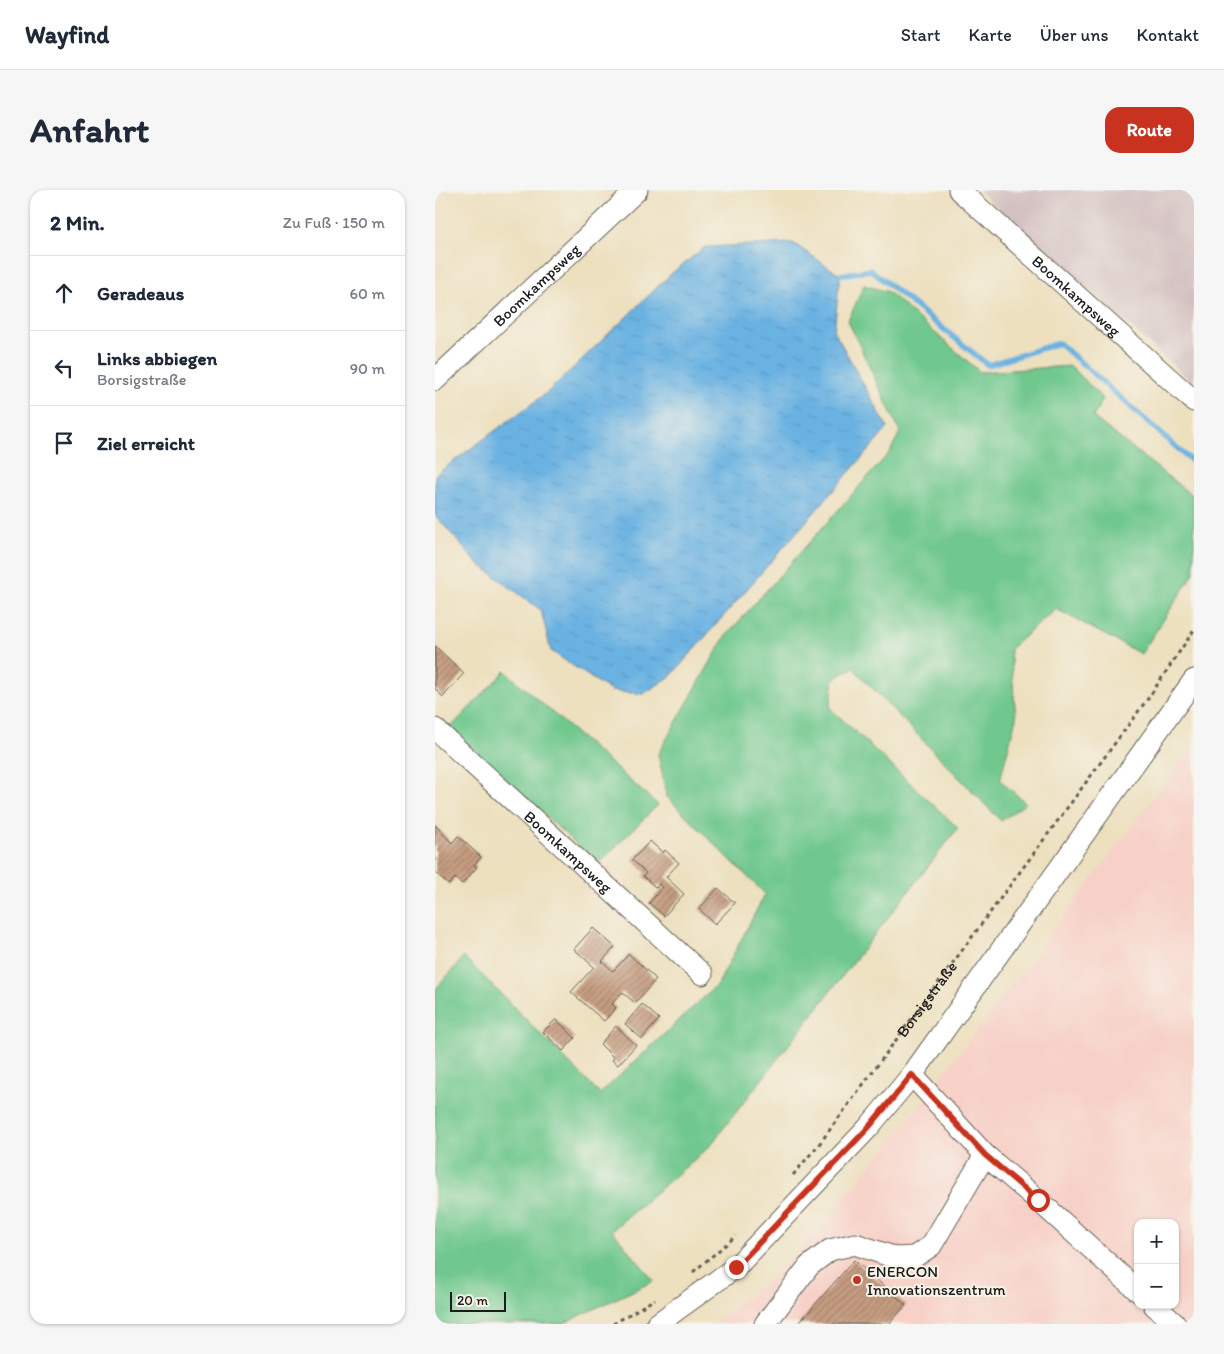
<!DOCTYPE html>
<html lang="de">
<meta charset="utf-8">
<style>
body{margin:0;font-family:Itim,sans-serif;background:#f6f6f7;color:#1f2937}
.controls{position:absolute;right:15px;bottom:15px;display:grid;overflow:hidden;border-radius:10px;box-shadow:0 1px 4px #0004}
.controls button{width:45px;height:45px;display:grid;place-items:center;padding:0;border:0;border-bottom:1px solid #e0e1e3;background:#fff;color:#1f2937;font:25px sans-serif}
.scale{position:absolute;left:15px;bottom:12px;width:56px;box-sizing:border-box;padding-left:5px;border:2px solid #1c1c1c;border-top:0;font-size:14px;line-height:18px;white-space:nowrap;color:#1c1c1c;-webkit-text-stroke:4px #f7f3e8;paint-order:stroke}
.stop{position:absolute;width:15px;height:15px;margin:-11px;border:4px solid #c8321e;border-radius:50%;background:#fff}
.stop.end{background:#c8321e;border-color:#fff;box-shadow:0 1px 5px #0008}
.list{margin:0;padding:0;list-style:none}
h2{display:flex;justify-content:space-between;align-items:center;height:65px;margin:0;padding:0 20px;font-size:21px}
h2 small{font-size:16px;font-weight:400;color:#747a83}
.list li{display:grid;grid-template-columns:32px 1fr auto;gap:15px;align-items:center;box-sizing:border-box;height:75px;padding:0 20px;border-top:1px solid #e0e1e3}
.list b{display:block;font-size:19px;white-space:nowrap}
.list p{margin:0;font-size:16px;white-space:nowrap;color:#747a83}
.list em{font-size:16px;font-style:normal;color:#747a83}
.icon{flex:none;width:28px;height:28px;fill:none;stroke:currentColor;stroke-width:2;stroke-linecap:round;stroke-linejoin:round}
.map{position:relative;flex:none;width:759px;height:1134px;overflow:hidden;border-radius:15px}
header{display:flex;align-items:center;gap:30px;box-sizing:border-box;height:70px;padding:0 25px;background:#fff;border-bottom:1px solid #e0e1e3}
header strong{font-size:24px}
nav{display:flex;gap:28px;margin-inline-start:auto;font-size:18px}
.intro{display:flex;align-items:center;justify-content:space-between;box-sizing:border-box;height:120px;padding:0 30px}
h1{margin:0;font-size:35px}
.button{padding:12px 22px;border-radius:15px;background:#c8321e;color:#fff;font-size:18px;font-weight:700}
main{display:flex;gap:30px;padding:0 30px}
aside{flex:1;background:#fff;border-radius:15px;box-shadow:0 1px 4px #0004}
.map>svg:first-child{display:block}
</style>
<header>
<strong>Wayfind</strong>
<nav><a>Start</a><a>Karte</a><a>Über uns</a><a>Kontakt</a></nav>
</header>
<div class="intro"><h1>Anfahrt</h1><a class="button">Route</a></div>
<main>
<aside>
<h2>2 Min.<small>Zu Fuß · 150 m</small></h2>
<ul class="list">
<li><svg class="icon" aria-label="ahead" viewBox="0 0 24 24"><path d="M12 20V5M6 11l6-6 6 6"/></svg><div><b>Geradeaus</b></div><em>60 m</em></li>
<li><svg class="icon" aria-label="left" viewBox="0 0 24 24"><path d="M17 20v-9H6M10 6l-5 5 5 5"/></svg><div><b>Links abbiegen</b><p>Borsigstraße</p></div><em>90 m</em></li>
<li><svg class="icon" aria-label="arrive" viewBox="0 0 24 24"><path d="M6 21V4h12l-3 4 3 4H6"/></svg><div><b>Ziel erreicht</b></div></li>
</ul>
</aside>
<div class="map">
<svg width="759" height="1134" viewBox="0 0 759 1134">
<defs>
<pattern id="water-ripples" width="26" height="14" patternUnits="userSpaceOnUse" patternTransform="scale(1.25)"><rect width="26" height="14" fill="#6bb2e2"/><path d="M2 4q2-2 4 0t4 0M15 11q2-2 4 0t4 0" fill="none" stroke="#5c98c1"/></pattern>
<pattern id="building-hatch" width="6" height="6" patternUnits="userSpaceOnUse" patternTransform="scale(1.25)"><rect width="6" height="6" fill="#c69d81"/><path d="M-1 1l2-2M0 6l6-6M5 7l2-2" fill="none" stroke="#a07f69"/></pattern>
</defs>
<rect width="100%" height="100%" fill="#f7f3e8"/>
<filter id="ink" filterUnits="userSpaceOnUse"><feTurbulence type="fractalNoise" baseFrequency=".02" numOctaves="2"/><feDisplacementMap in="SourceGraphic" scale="10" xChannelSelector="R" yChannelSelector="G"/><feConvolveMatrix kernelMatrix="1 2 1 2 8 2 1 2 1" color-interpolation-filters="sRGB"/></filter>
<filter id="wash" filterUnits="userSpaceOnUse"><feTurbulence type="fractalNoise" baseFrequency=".0096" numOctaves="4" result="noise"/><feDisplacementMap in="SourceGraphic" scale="20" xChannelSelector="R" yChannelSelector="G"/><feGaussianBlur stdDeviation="1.12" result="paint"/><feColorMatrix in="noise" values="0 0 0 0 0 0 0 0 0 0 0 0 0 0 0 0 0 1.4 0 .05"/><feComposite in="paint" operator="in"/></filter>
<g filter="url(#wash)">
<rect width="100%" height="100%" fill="#ede0bf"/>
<!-- built -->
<path fill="#f7d1c8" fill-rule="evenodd" d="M759,555v579h-481l67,-53 121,-141zM703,1033h37v82h-37z"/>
<!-- industrial -->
<path fill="#d2bfc0" d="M543,0h216v194z"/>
<!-- green -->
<path fill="#6fc88e" stroke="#467255" d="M429,95l24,7 92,80 91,-6 32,33 -10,18 101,80v76l-53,81 -85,-45 -46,40 6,69 -16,62 26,23 -25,18 -148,-153 -19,11 -4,29 128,120 -249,319 -97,83 42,51 -92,43h-127v-334l29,-33 136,137 118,-110 47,-90 -98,-97 -9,-43 67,-117 165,-185 10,-20 -52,-111z
M70,481l153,134 -60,59 -148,-136z"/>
<!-- water -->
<path fill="url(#water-ripples)" stroke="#44677f" d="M358,53l47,32 -6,56 54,97 -217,248 -28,18 -32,-3 -60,-40 -10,-41 -64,-47 -42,-48v-40l114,-84 123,-118 33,-26z"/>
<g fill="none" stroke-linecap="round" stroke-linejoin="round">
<!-- stream -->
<path stroke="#6bb2e2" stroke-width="5.5" d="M405,85l31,-5 117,95 71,-22 135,120"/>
</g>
<g id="blocks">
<!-- building -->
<path fill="url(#building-hatch)" d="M0,456l29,27 -21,24 -8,-8z
M0,635l17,18 6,-7 23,21 -7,8 3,2 -15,17 -7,-6 -6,7 -14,-13z
M215,651l13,12 2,-3 14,13 -13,14 18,17 -20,22 -15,-13 14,-16 -4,-3 -3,4 -13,-12 3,-3 -14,-13z
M283,698l17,15 -20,21 -16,-15z
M158,738l22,19 -13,14 11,10 16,-17 27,25 -21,24 -13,-11 -10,12 4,4 -12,13 -33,-29 23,-25 -20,-18z
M207,814l17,15 -17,20 -17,-15z
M121,829l19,19 -12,13 -20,-19z
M181,836l20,19 -18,20 -6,-5 2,-2 -14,-14z
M419,1070l52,45 -17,19h-91z"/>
</g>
</g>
<g filter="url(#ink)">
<use href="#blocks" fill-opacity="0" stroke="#656155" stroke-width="1"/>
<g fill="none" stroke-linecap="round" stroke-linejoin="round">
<defs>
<g id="minor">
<path id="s2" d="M524,0l235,211"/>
<path id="s3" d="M0,190l202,-190"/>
<path id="s4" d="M0,539l267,245"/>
<path d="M477,885l73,80 53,45 100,91"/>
<path d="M719,1115l21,19"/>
<path d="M222,1134l79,-57 132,-139 44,-53 282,-395"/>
<path d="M330,1134l44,-58 21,-16 25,-6 41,14 18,-1 17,-11 54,-91"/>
</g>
</defs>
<!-- minor casing -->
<use href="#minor" stroke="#656155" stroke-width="23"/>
<!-- path -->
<g stroke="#656155" stroke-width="3" stroke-dasharray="4 4" stroke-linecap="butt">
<path id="s1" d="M358,985l27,-32 329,-446 45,-67"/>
<path d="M258,1082l43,-36"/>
<path d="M178,1134l42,-25"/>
</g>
<!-- minor -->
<use href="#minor" stroke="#fff" stroke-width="21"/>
</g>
</g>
<g fill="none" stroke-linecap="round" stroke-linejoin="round" filter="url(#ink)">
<!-- route -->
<path stroke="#c8321e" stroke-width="6" d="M301,1077l132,-139 44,-53 73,80 53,45"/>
</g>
<!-- markers -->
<circle fill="#c8321e" stroke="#f7f3e8" stroke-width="2" cx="422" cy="1090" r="5"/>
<g text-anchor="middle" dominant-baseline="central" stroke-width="4" stroke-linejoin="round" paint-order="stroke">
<!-- street labels -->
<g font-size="16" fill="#1c1c1c" stroke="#f7f3e8">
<text stroke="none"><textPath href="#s3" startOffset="139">Boomkampsweg</textPath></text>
<text stroke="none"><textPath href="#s2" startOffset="158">Boomkampsweg</textPath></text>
<text stroke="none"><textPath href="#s4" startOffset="181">Boomkampsweg</textPath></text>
<text stroke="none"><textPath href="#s1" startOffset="221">Borsigstraße</textPath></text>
</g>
<!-- poi labels -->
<g font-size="16" fill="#1c1c1c" stroke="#f7f3e8" text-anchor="start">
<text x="432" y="1081">ENERCON<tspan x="432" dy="18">Innovationszentrum</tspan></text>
</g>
</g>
</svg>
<div class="controls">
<button>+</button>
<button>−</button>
</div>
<div class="scale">20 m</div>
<div class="stop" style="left:603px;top:1010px"></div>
<div class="stop end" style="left:301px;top:1077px"></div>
</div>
</main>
